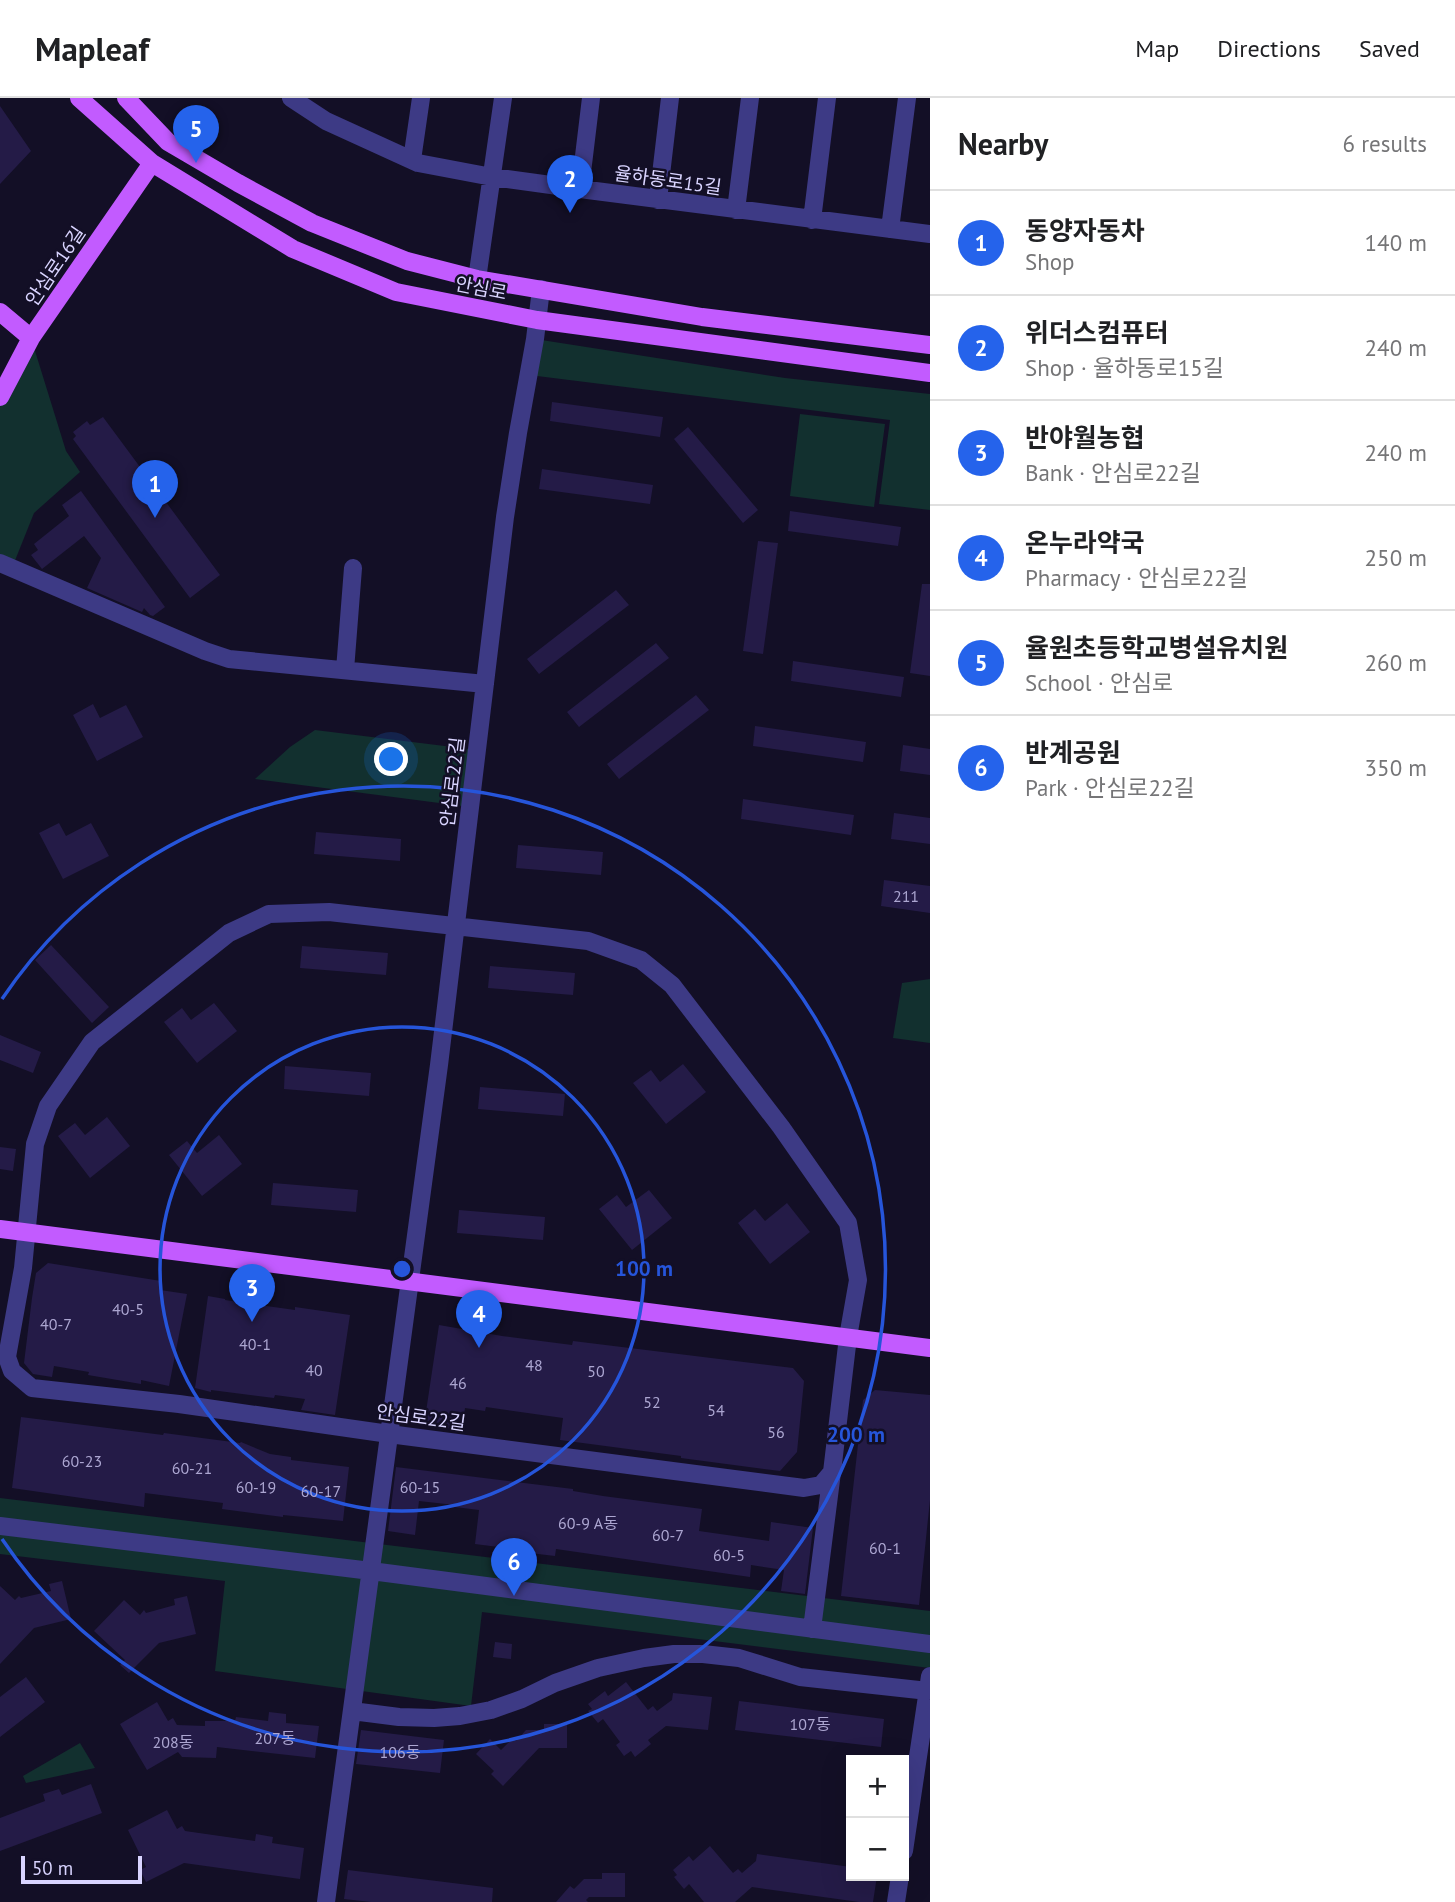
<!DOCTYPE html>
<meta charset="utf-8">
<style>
body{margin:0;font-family:"PT Sans","Noto Sans KR",sans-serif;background:#f2f2f2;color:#202124}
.controls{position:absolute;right:21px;bottom:21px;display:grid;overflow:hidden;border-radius:0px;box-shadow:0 7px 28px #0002}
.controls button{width:63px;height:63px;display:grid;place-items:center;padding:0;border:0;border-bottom:2px solid #e0e0e0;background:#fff;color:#202124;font:35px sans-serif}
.scale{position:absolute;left:21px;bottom:18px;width:121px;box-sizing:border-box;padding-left:7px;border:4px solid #d9d4ff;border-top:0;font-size:19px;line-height:24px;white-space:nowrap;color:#d9d4ff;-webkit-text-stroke:5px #130f26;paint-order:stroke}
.you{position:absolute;left:392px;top:662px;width:24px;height:24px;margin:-18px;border:5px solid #fff;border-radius:50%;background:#1a73e8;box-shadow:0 0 0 10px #1a73e833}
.badge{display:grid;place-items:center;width:46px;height:46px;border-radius:50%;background:#2563eb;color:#fff;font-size:23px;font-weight:700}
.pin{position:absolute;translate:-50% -58px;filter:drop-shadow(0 2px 4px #0008)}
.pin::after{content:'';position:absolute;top:37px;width:24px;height:21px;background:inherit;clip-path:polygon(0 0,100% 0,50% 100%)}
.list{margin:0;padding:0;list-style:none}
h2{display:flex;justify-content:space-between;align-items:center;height:91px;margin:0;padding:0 28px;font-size:30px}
h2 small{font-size:23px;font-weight:400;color:#757577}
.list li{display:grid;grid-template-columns:46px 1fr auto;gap:21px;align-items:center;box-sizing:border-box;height:105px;padding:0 28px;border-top:2px solid #e0e0e0}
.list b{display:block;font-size:26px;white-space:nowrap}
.list p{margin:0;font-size:23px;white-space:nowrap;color:#757577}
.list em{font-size:23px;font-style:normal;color:#757577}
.map{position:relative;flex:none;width:930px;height:1804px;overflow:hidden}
header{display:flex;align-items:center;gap:42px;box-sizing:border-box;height:98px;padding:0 35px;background:#fff;border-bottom:2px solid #e0e0e0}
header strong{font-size:33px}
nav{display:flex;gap:38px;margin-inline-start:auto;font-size:24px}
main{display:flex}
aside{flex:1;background:#fff}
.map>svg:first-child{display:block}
</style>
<header>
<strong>Mapleaf</strong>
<nav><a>Map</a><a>Directions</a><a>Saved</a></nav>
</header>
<main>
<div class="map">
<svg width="930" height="1804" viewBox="0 0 930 1804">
<rect width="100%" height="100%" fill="#130f26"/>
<!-- green -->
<path fill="#12302f" d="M31,240l35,113 14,21 -46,41 -22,55 -12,-5v-166z
M535,241l250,39 145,16v116l-51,-6 11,-84 -361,-45z
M800,316l85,10 -11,83 -84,-11z
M315,632l162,20 -7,57 -215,-28 35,-32z
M930,881v64l-37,-5 9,-55z
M0,1400l930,113v57l-448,-56 -11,94 -256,-35 10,-90 -225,-27z
M80,1645l15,25 -69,15 -3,-7z"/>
<!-- building -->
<path fill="#241b47" d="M0,8l31,45 -31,33z
M552,304l111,15 -3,20 -110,-16z
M103,319l117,158 -30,23 -117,-159 3,-3 -3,-4 14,-11 3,4z
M688,329l70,83 -15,13 -69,-84z
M542,371l111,16 -3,19 -111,-15z
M81,393l84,116 -12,9 -3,-1 -6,-7 -2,4 -55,-24 14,-30 -17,-22 -42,33 -11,-14 7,-5 -4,-6 35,-28 -7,-11z
M790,413l111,16 -3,19 -110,-15z
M758,443l20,2 -15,111 -20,-3z
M922,486h8v92l-20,-3z
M616,492l13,15 -90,69 -12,-15z
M656,545l13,15 -90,69 -12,-15z
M793,563l111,16 -3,20 -110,-16z
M696,597l13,15 -90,69 -12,-15z
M93,606l7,14 26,-13 17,32 -46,24 -24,-46z
M755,628l111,16 -3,20 -110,-16z
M903,647l27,4v26l-30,-4z
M743,701l111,16 -3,20 -110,-16z
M894,715l36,5v26l-39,-5z
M59,725l7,13 25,-13 18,33 -46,23 -24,-46z
M316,734l85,7 -1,22 -86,-7z
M518,747l85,7 -2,23 -85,-7z
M884,782l46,6v27l-49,-7z
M51,847l58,62 -17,16 -57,-63z
M302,848l86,7 -2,22 -86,-7z
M490,868l85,7 -2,22 -85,-7z
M214,905l23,28 -40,32 -33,-41 18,-14 9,12z
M0,937l41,17 -8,21 -33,-13z
M683,966l23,28 -40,32 -33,-41 18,-13 9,12z
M285,968l86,7 -2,23 -85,-7z
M480,989l85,7 -2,22 -85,-7z
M107,1019l23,29 -40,32 -32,-42 17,-13 10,12z
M219,1037l23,29 -40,32 -33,-41 18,-14 10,12z
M0,1049l16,2 -3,22 -13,-2z
M273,1085l85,7 -2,22 -85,-7z
M649,1092l23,28 -40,32 -33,-41 18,-14 9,12z
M787,1105l23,29 -40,32 -32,-41 17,-14 10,12z
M459,1112l86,7 -2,23 -86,-7z
M48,1165l113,18 -1,9 27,4 -18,92 -28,-6v4l-53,-9 1,-3 -35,-6 -2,11 -19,-3 -9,-11 8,-65 4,-25z
M208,1198l17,3v1l70,10v-3l55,8 -15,100 -34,-5 4,-11 -30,-4 -1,3 -63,-8v2l-16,-4z
M439,1227l63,11 70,9 1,-4 220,27 11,13 -7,71 -17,19 -99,-13v-2l-121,-16 3,-22 -77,-11 -1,4 -20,-3 -3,22 -38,-5z
M875,1292l55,5v105l-11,105 -78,-9 22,-196z
M21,1319l142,18 1,-2 76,10 1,-1 29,12 21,3v3l58,7 -6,54 -60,-6v2l-61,-8 1,-6 -78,-10 -1,14 -132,-19z
M396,1369l177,22v2l30,5 99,13 -3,22 70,10 2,-19 42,6 -8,66 -24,-3 3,-21 -33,-5 -1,12 -194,-28 -1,7 -42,-5v-2l-38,-5 4,-34 -24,-3v-2l-36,-4 -4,34 -27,-4z
M62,1483l9,38 -37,9 -34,36v-78l15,14 4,-4 2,2 30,-7 -2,-7z
M187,1498l9,38 -37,9 -30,30 -9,-8 5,-5 -31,-29 30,-31 16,15 4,-5 2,3 29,-8 -1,-6z
M495,1544l17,2 -1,15 -18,-2z
M26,1579l19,25 -45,35v-40z
M626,1584l22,28 5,-4 4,5 15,-11 1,-7 39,4 -4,33 -42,-4 -18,14 3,4 -16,13 -4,-6 -7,5 -8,-11 4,-3 -17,-23 -5,4 -10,-12 4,-2 -4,-5 17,-13 3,5z
M739,1603l145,18 -3,28 -146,-17z
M157,1604l11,19 5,-3 4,7 28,1v-5h30l1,-4 32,4 1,-9 17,2v9l33,3 -4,32 -98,-11 -1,11 -34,-1 -4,-5 -31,18 -27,-46z
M544,1626h23v24h-28l-36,38 -12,-12 3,-3 -18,-17 14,-15 11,11 12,-12 3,3 10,-11h18z
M361,1632l83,10 -4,33 -84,-9z
M91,1686l11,29 -102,38v-33l45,-17 -2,-7 16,-5 3,6z
M167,1712l10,19 5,-3 3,5 70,10 1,-7 17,3 -1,6 32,5 -4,31 -116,-16 -38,19 -6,-12 6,-3 -18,-37z
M710,1748l23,27 5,-4 4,4 14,-12 1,-7 94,13v9h26l-4,26h-14l-107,-15 -17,15h-31l-15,-18 -5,5 -10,-12 3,-2 -4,-5 16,-14 4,5z
M348,1772l145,18 -1,14h-121l-27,-3z
M602,1775h23v24h-36l-3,3 2,2h-32l14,-16 4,3 10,-10h18z"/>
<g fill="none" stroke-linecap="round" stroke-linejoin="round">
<!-- minor -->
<path stroke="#3d3a85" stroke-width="18" d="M291,0l35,23 92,42 74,14 88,12 350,45
M412,62l9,-62
M580,91l11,-91
M658,102l12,-102
M736,112l14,-112
M812,122l15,-122
M890,131l17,-131
M477,181l26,-181
M0,465l205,88 24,8 256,25
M345,572l8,-102
M329,814l259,29 53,19 31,25 109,142 67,96 10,57 -10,57 -16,135 -11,13 -17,3 -415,-54 -210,-30 -147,-16 -20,-17 -5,-14 16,-89 12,-124 13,-38 44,-64 137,-109 40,-19z
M0,1428l371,45 559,73
M812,1531l20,-157
M352,1613l47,6 35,1 26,-2 31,-6 31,-11 33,-16 43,-15 46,-10 30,-4h29l36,4 61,19 128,14
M904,1753l26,-175
M326,1804l113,-837 66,-548 13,-84 17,-94 6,-50
M896,1804l4,-26"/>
<!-- major -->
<path stroke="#c25bff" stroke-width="18" d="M79,0l73,65 141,86 103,43 141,28 393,53
M126,0l42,44 70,41 74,40 95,38 70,18 225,38 228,28
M0,214l31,26
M0,299l31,-59 121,-175
M0,1131l930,119"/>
</g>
<!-- distance rings -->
<g fill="none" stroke="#2655da" stroke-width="3.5">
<circle cx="402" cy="1171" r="242"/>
<path d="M2 901A483 483 0 1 1 2 1441"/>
</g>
<g text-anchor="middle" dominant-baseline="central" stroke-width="5" stroke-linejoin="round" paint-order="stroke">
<!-- number labels -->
<g font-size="16" fill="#aca6d1">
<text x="906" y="798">211</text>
<text x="128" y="1211">40-5</text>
<text x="56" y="1226">40-7</text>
<text x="255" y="1246">40-1</text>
<text x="534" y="1267">48</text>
<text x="314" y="1272">40</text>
<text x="596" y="1273">50</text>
<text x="458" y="1285">46</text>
<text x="652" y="1304">52</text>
<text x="716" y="1312">54</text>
<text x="776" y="1334">56</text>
<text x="82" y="1363">60-23</text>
<text x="192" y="1370">60-21</text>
<text x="256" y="1389">60-19</text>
<text x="420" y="1389">60-15</text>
<text x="321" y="1393">60-17</text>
<text x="588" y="1425">60-9 A동</text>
<text x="668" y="1437">60-7</text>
<text x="885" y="1450">60-1</text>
<text x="729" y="1457">60-5</text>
<text x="810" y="1626">107동</text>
<text x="275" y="1640">207동</text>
<text x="173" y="1644">208동</text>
<text x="400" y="1654">106동</text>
</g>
<!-- street labels -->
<g font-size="19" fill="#d9d4ff" stroke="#130f26">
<text transform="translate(668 82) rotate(8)">율하동로15길</text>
<text transform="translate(55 168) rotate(-56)">안심로16길</text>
<text transform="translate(481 190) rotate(11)">안심로</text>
<text transform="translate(452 684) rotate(-83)">안심로22길</text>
<text transform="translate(421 1319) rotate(8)">안심로22길</text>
</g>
</g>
<circle cx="402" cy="1171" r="10" fill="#2655da" stroke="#130f26" stroke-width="3.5"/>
<g font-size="21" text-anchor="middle" font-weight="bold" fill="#2655da" stroke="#130f26" stroke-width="5" stroke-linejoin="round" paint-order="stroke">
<text x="644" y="1178">100 m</text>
<text x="856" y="1344">200 m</text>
</g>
</svg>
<div class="controls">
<button>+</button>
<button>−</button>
</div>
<div class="scale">50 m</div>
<div class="you"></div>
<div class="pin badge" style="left:155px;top:420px">1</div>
<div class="pin badge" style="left:570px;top:115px">2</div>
<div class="pin badge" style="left:252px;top:1224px">3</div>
<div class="pin badge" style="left:479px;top:1250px">4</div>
<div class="pin badge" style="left:196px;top:65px">5</div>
<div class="pin badge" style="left:514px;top:1498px">6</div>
</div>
<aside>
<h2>Nearby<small>6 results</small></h2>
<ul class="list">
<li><span class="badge">1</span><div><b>동양자동차</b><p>Shop</p></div><em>140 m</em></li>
<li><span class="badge">2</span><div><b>위더스컴퓨터</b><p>Shop · 율하동로15길</p></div><em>240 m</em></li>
<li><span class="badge">3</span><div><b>반야월농협</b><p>Bank · 안심로22길</p></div><em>240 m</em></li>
<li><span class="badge">4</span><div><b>온누라약국</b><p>Pharmacy · 안심로22길</p></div><em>250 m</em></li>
<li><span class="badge">5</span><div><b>율원초등학교병설유치원</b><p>School · 안심로</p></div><em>260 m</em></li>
<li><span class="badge">6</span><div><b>반계공원</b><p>Park · 안심로22길</p></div><em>350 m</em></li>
</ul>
</aside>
</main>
